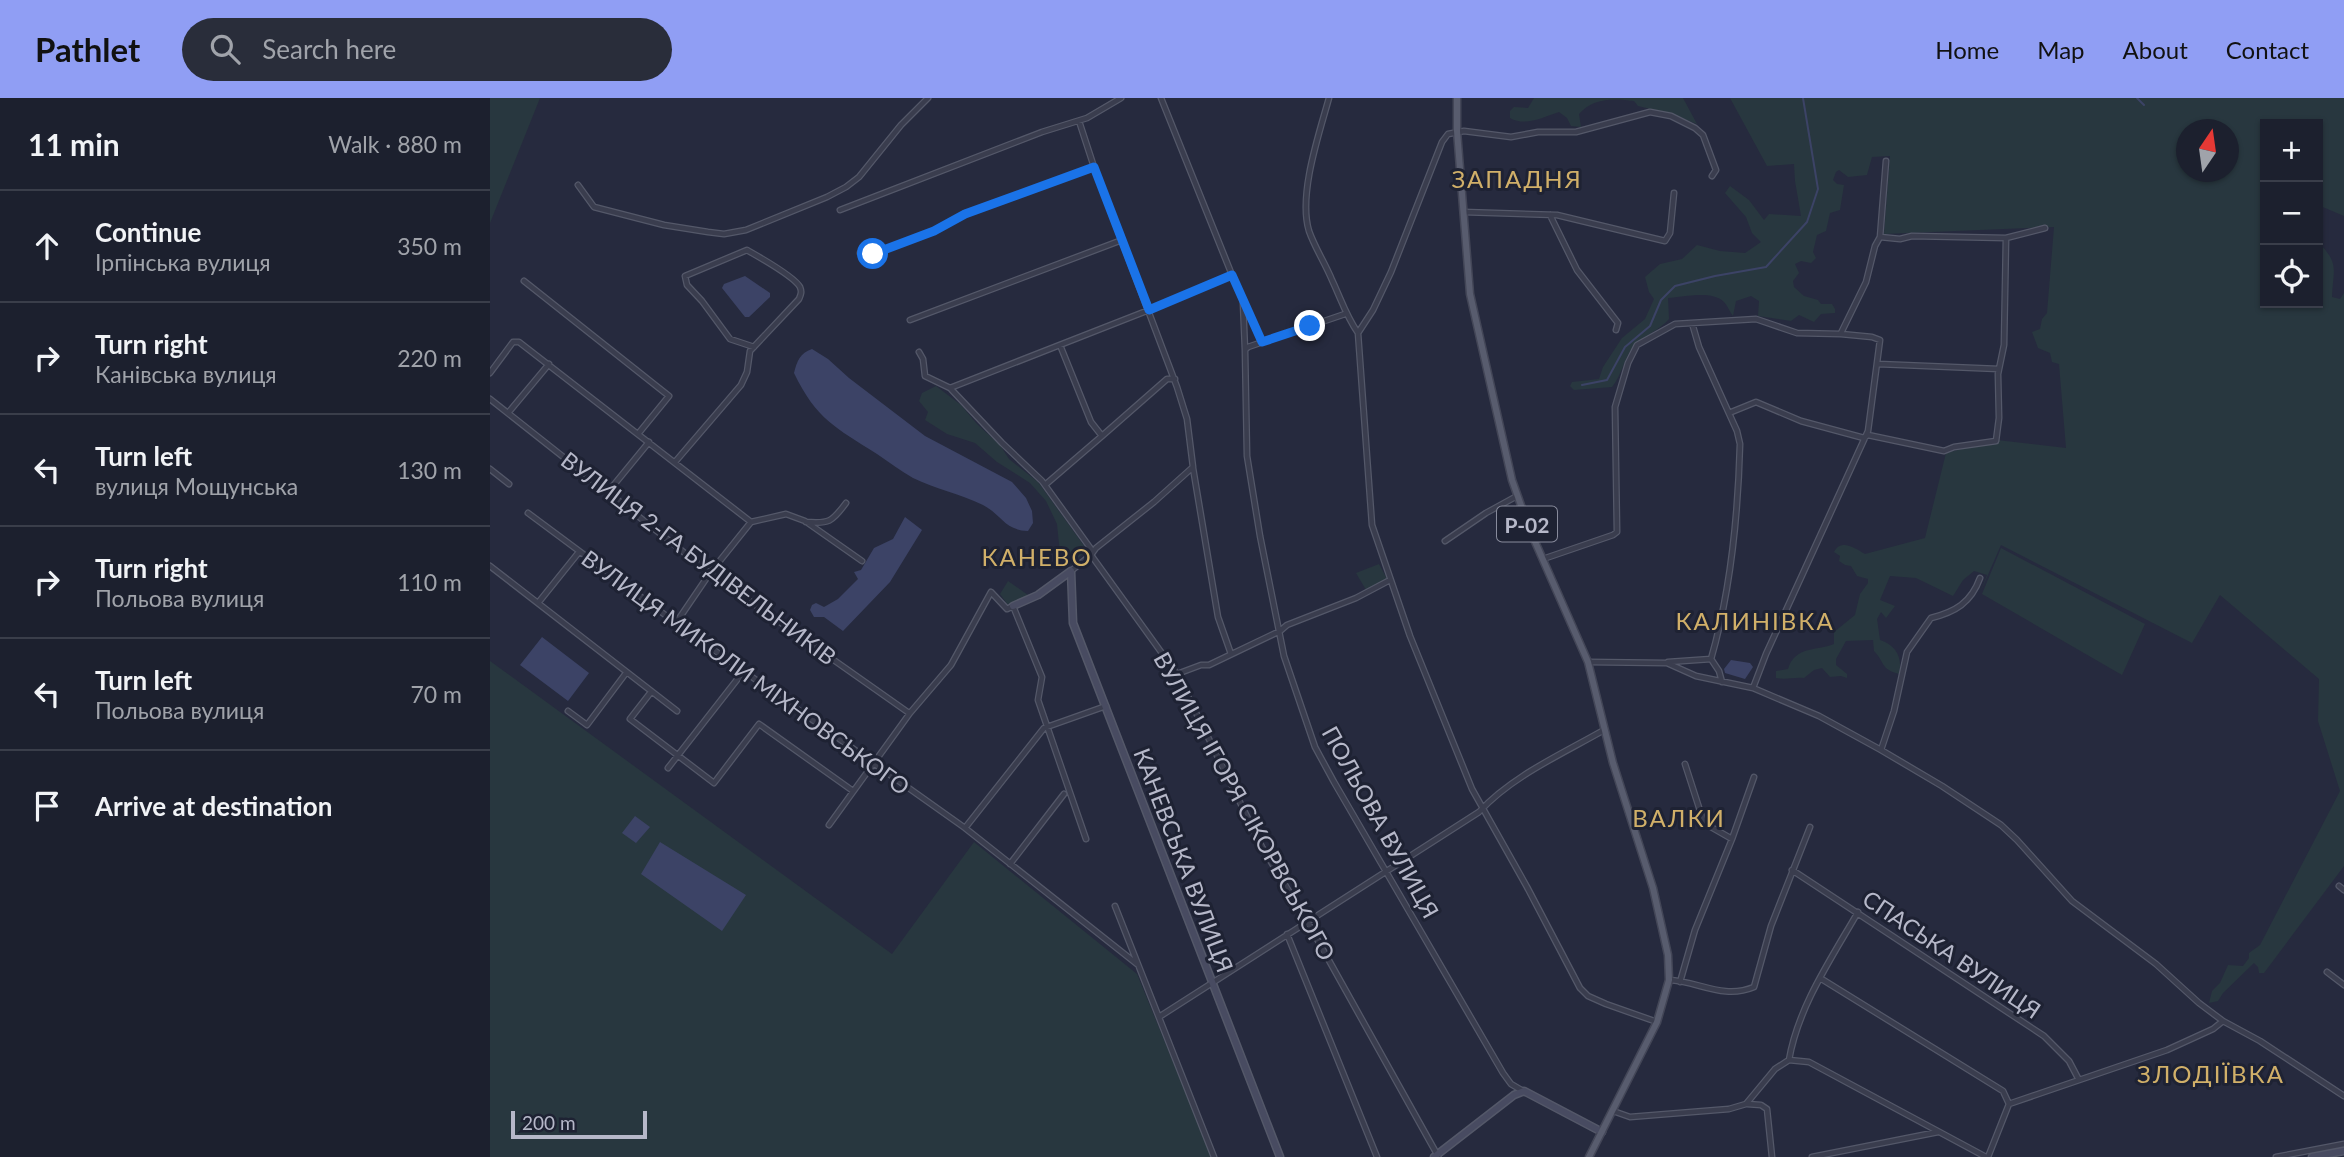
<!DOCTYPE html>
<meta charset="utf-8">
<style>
body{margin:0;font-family:Lato,sans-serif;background:#292d3a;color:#f1f3f6}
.controls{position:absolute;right:21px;top:21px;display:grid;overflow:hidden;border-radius:0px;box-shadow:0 2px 5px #0004}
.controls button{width:63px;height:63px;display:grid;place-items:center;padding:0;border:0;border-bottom:2px solid #3a3e4a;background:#1c202e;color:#f1f3f6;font:35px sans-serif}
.compass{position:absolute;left:1686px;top:21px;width:63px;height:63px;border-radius:50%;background:#1c202e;box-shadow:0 2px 5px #0004;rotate:13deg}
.scale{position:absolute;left:21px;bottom:18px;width:136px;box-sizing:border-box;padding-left:7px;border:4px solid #b6b8c9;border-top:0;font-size:19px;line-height:24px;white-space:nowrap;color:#b6b8c9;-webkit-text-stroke:5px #1e2233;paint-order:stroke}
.stop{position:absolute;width:21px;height:21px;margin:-16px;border:5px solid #1a73e8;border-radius:50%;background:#fff}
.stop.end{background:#1a73e8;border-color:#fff;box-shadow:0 2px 7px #0008}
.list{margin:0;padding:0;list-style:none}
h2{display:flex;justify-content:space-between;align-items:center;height:91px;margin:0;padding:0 28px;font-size:30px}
h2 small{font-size:23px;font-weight:400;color:#a0a3aa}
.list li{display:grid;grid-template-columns:46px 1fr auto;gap:21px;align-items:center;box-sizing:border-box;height:112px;padding:0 28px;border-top:2px solid #3a3e4a}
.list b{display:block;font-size:26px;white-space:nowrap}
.list p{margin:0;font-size:23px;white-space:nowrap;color:#a0a3aa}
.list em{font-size:23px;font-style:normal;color:#a0a3aa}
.icon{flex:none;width:38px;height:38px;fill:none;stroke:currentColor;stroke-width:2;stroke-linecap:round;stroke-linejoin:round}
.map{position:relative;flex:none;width:1854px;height:1059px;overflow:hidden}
header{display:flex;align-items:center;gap:42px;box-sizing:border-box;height:98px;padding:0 35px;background:#909ef4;color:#111}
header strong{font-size:33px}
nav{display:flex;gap:38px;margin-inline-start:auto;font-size:24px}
.search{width:490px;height:63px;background:#292d3a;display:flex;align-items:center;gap:18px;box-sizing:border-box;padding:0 24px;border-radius:38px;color:#a0a3aa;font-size:26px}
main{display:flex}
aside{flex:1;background:#1c202e}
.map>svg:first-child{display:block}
</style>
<header>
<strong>Pathlet</strong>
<div class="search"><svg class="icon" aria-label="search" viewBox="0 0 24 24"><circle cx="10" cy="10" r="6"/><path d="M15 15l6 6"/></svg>Search here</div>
<nav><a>Home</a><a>Map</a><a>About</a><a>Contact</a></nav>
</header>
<main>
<aside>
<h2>11 min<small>Walk · 880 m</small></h2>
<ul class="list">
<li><svg class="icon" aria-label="ahead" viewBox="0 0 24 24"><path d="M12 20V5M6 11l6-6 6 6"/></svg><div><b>Continue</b><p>Ірпінська вулиця</p></div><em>350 m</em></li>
<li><svg class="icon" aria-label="right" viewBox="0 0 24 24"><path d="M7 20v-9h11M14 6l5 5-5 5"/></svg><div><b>Turn right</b><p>Канівська вулиця</p></div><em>220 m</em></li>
<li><svg class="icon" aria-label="left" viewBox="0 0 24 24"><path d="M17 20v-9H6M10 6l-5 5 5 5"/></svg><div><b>Turn left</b><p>вулиця Мощунська</p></div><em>130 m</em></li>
<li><svg class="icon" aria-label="right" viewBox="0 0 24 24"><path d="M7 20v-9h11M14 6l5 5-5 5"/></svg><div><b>Turn right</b><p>Польова вулиця</p></div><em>110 m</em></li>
<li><svg class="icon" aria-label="left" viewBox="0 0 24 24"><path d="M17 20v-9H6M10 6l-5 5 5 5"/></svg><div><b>Turn left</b><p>Польова вулиця</p></div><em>70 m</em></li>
<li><svg class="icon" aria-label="arrive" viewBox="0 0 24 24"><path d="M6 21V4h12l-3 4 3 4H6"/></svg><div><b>Arrive at destination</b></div></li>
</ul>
</aside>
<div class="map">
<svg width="1854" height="1059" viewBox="0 0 1854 1059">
<rect width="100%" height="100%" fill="#262a3e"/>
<!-- green -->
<path fill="#28373f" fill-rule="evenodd" d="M0,0h50l-50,125z
M1044,0h149l14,26 -26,-10 -33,-8 -4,-5c-21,-3 -41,-3 -55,13l2,13 -10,-1 -4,-8 -8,-6c-16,5 -33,15 -49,6v-7l4,-4 14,1z
M1240,0h614v118l-26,-11v-81h-53v179h53v-61c22,22 15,27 14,55l8,2 4,-6v573l-80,107h-5l-1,-6 -4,-4 -31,30 -5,8 -9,2 3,-12 8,-8 8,-18 15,1 6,-8v-5l11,-8 80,-154 -22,-70 1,-42 -99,-84 -28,48 -191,-98 -21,48 7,-18 -13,-4 -11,9 -10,16 -37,-18 -26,-2 -10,24 15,6 -9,12 -5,-6 -4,7 3,21c16,5 23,18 19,34 -19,-5 -14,-12 -25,-23l-1,-11 -27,1 -10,18v6l11,9v4l-6,-2 -11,1 -8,-9 -8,2 -10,8c-10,-1 -18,2 -28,0v-7l12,-2c7,-23 28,-18 46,-25v-12l21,-17 5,-21 8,-11v-4l-11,-3 -6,-10 -6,-1 -6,-4 1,-5 -6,-4c7,-14 21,-4 31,2l60,-16 21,-85 51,-13 69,8 -7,-84 -7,-2 -2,-9 -12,-5 -6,-16 8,-3 2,-10 5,-6 7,-86 -170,7 6,-78 -18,1 -5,18 -19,2 -9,-7 -3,2 -3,8 4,4 7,1 -4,25 -10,3 -4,18 -9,4 -4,17 3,6 -5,5 -10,-2 -6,3 4,9 -6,8 1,6 10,9 14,4 3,4h11l3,5v4l-14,1 -7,8 -15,-7 -8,6 -33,-5 1,-15 -8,-5 -15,5 -3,15c-4,-5 -5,-10 -9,-14 -12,-12 -40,-5 -56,-4l1,21c-10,12 -28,18 -36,28 -9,11 -11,28 -21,40l-38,3 -4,-4 2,-4 27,-3 4,-12 19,-29 23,-19 9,-20 -5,-7 -4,-15 15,-13 22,-5 15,-14 23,6 25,2 16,-11 -9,-9 -6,-16 -21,-24 5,-7 19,14 15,20 5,-6 32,2 -6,-35 -1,-17 -27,2zM1696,32h42v42h-42z
M446,288l25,19 16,19 23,21 9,14 29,23 49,68 -18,16 -9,-12 -3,-30 -11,-23 -16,-18 -33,-21 -22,-19 -28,-9 -22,-14 3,-8 -9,-11 3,-8z
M1511,450l144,76 -23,51 -140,-81z
M889,466l8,15 -21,11 -10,-17z
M518,483l20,14 -20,10 -8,-11z
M0,563l402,293 82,-112 163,132 75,183h-722z"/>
<!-- water -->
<path fill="#3c4366" d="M255,178l25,17v4l-21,20h-4l-23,-29 2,-4z
M322,251l16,10 21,19 76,58 87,46 14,16 6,13 1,12 -5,8c-24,-1 -26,-16 -45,-26 -22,-11 -48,-16 -70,-27 -12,-7 -24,-16 -36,-24 -41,-26 -61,-35 -83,-81 3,-12 6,-20 18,-24z
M415,419l17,13 -32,52 -47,49 -19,-14h-10l-4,-7 2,-5 4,-2 8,4 14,-8 20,-20 -4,-7 7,-2 13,-22 19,-9z
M52,539l47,36 -21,28 -48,-36z
M1241,562l19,3 3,4 -8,12 -20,-6 -1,-4z
M145,718l15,11 -14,16 -14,-10z
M170,744l86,53 -24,36 -81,-57z"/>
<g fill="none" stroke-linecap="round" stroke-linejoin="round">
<!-- stream -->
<path stroke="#3c4366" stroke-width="2" d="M1647,0l7,7
M1092,287l25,-5 18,-33 25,-21 11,-26 14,-14 40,-10 51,-9 41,-45 11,-33 -15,-91"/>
<defs>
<path id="street" d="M671,0l71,177 30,67
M839,0c-10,36 -31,97 -20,133 6,17 16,32 23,49 9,19 14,36 26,53l14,192 38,111 62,153 55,98 53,101 8,8 18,8 51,18
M88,87l16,22 70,18 44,7 16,2 22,-4 81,-33 19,-10 13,-10 42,-52 27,-27
M350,112l202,-78 45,-14 34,-20
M973,114l94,3 108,26 5,-8 4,-40
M1060,117l27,55 41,53 -2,7
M1390,139l20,2 12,-3 94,2
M370,155l13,1 61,-23 31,-17 129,-47
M34,183l145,115 -31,38
M753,205l2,47
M855,216l-97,33 -3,3 2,106 13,80 24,120 31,91 19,35 169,291 8,11 12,7
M420,222l212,-80
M1202,225l7,24 38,84 3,13c-2,72 -9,146 -29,215
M868,235l15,-23 18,-38 51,-130 6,-8 16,-3 47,6 27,-5h38l74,-20 21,4 24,12 8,7 13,35 -4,6
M1351,235l25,-51 9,-36 5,-9 6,-76
M570,247l31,77 11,14 65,-57h8
M429,254l4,7 2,17 25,12 52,55 40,38 49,68v6l86,119 85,173 45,74 131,235
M1388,266l121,5
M0,275l23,-31h6l232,180 35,-8 19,7 57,40
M460,290l199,-78 83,-35
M0,301l220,174 199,140
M18,315l41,-49
M1239,315l27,-11 45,19 63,17 4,-3 76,16 10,-4 42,-6 3,-23 -1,-44 6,-29 2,-107 39,-10
M185,364l66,-77 6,-13 3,-21 49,-52c2,-5 3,-7 1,-12 -6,-11 -41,-30 -53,-37l-62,26 2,9 15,16 28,38 24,8
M703,370l25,149 13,37
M0,371l19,15
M555,387l57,-49
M118,394l41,-50
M38,415l148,110 289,205 172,136
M316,424c23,2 26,0 40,-19
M955,443l41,-28 31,-17
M1053,461l70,-24 4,-3 -2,-125 13,-44 9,-18 38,-21 81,-5 41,14 44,1 31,3 8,3 -12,91 -102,223 -13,34
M0,468l187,145
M581,473l20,-16 5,-7 58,-46 39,-35 -6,-48 -10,-32 -83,-220 -15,-46
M48,505l41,-51
M186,525l34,-50 41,-51
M1221,561l8,12 3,11
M1098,564l79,1 29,13 57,12 66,28 62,34 61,36 59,39 16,15 55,61 84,63 43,39 24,18 37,20 84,55
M1178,564l43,-3
M687,576l24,-9h8l71,-34 7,-6 69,-27 34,-18
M161,594l-21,27 84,64 45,-59 94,67
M78,613l19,14 39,-52
M1391,652l13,-39 13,-59 24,-34c24,-6 40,-15 49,-40
M1195,666l19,59 28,16
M178,670l75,-96
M339,727l81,-112 41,-48 40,-73 16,17 6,-3 29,71 -4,23 48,139
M475,730l79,-100 62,-22
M520,766l54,-70
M1302,772l252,166 25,25 10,19
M1849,788l5,4
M625,808l99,251
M797,836l90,223
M1837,874l17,13
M1330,880l183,113 6,13
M1179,882c29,1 54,20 85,7l17,-61 39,-99
M1190,884l15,-52 37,-91 22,-62
M669,919l320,-205c33,-36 83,-58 125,-82
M1299,962c9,-53 42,-101 69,-148
M1257,1006l14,1 6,4 5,48
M1123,1013l17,6 99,-8 17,-5 29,-35 14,-9 20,2 177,95
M1322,1059l126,-25
M1498,1059l21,-53 158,-54 46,-21 10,-8
M1786,1059l68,-13"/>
<path id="secondary" d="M581,473l2,52 207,534
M523,508l25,-11 33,-24
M944,1059l80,-62 10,-4 78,41
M1822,1059l32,-6"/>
<path id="primary" d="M967,0v33l13,163 42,186 17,48 59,134 25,101 40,125 15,67 1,25 -12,42 -68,135"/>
</defs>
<!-- street casing -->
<use href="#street" stroke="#545869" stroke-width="7"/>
<!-- secondary casing -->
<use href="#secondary" stroke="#545869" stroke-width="9"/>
<!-- primary casing -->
<use href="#primary" stroke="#434657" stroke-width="9"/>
<!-- street -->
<use href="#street" stroke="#3a3d4e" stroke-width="4.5"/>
<!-- secondary -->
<use href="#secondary" stroke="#484b61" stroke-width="6"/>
<!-- primary -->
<use href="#primary" stroke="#585c6e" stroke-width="6"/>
</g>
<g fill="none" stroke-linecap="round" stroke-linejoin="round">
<!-- route -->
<path stroke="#1a73e8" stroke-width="9" d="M383,156l61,-23 31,-17 129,-47 55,143 83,-35 30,67 48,-16"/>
</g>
<g text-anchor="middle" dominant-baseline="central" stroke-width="6" stroke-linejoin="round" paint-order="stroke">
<!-- shield labels -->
<rect fill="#1e2233" stroke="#888b9c" stroke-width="2" x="1007" y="408.5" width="60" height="35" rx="5"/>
<g font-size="21" font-weight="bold" fill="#b6b8c9">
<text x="1037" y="426">Р-02</text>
</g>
<!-- street labels -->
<g font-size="23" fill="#b6b8c9" stroke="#1e2233">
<text transform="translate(209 460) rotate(37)">ВУЛИЦЯ 2-ГА БУДІВЕЛЬНИКІВ</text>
<text transform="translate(256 574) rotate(36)">ВУЛИЦЯ МИКОЛИ МІХНОВСЬКОГО</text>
<text transform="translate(755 708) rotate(61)">ВУЛИЦЯ ІГОРЯ СІКОРВСЬКОГО</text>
<text transform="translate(891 724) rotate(61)">ПОЛЬОВА ВУЛИЦЯ</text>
<text transform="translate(694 762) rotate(69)">КАНЕВСЬКА ВУЛИЦЯ</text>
<text transform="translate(1462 856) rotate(34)">СПАСЬКА ВУЛИЦЯ</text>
</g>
<!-- neighbourhood labels -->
<g font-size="24" letter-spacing="2" fill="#d1b069" stroke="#1e2233">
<text x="1027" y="80">ЗАПАДНЯ</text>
<text x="547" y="458">КАНЕВО</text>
<text x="1265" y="522">КАЛИНІВКА</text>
<text x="1189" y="719">ВАЛКИ</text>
<text x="1721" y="975">ЗЛОДІЇВКА</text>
</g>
</g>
</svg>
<div class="controls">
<button>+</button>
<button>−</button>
<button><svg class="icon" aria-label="locate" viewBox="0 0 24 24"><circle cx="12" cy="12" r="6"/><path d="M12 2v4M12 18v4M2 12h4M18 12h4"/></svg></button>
</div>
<svg class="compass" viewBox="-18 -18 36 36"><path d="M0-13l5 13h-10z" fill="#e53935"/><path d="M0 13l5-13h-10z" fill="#a0a3aa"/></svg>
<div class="scale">200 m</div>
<div class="stop" style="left:383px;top:156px"></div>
<div class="stop end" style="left:820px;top:228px"></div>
</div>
</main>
